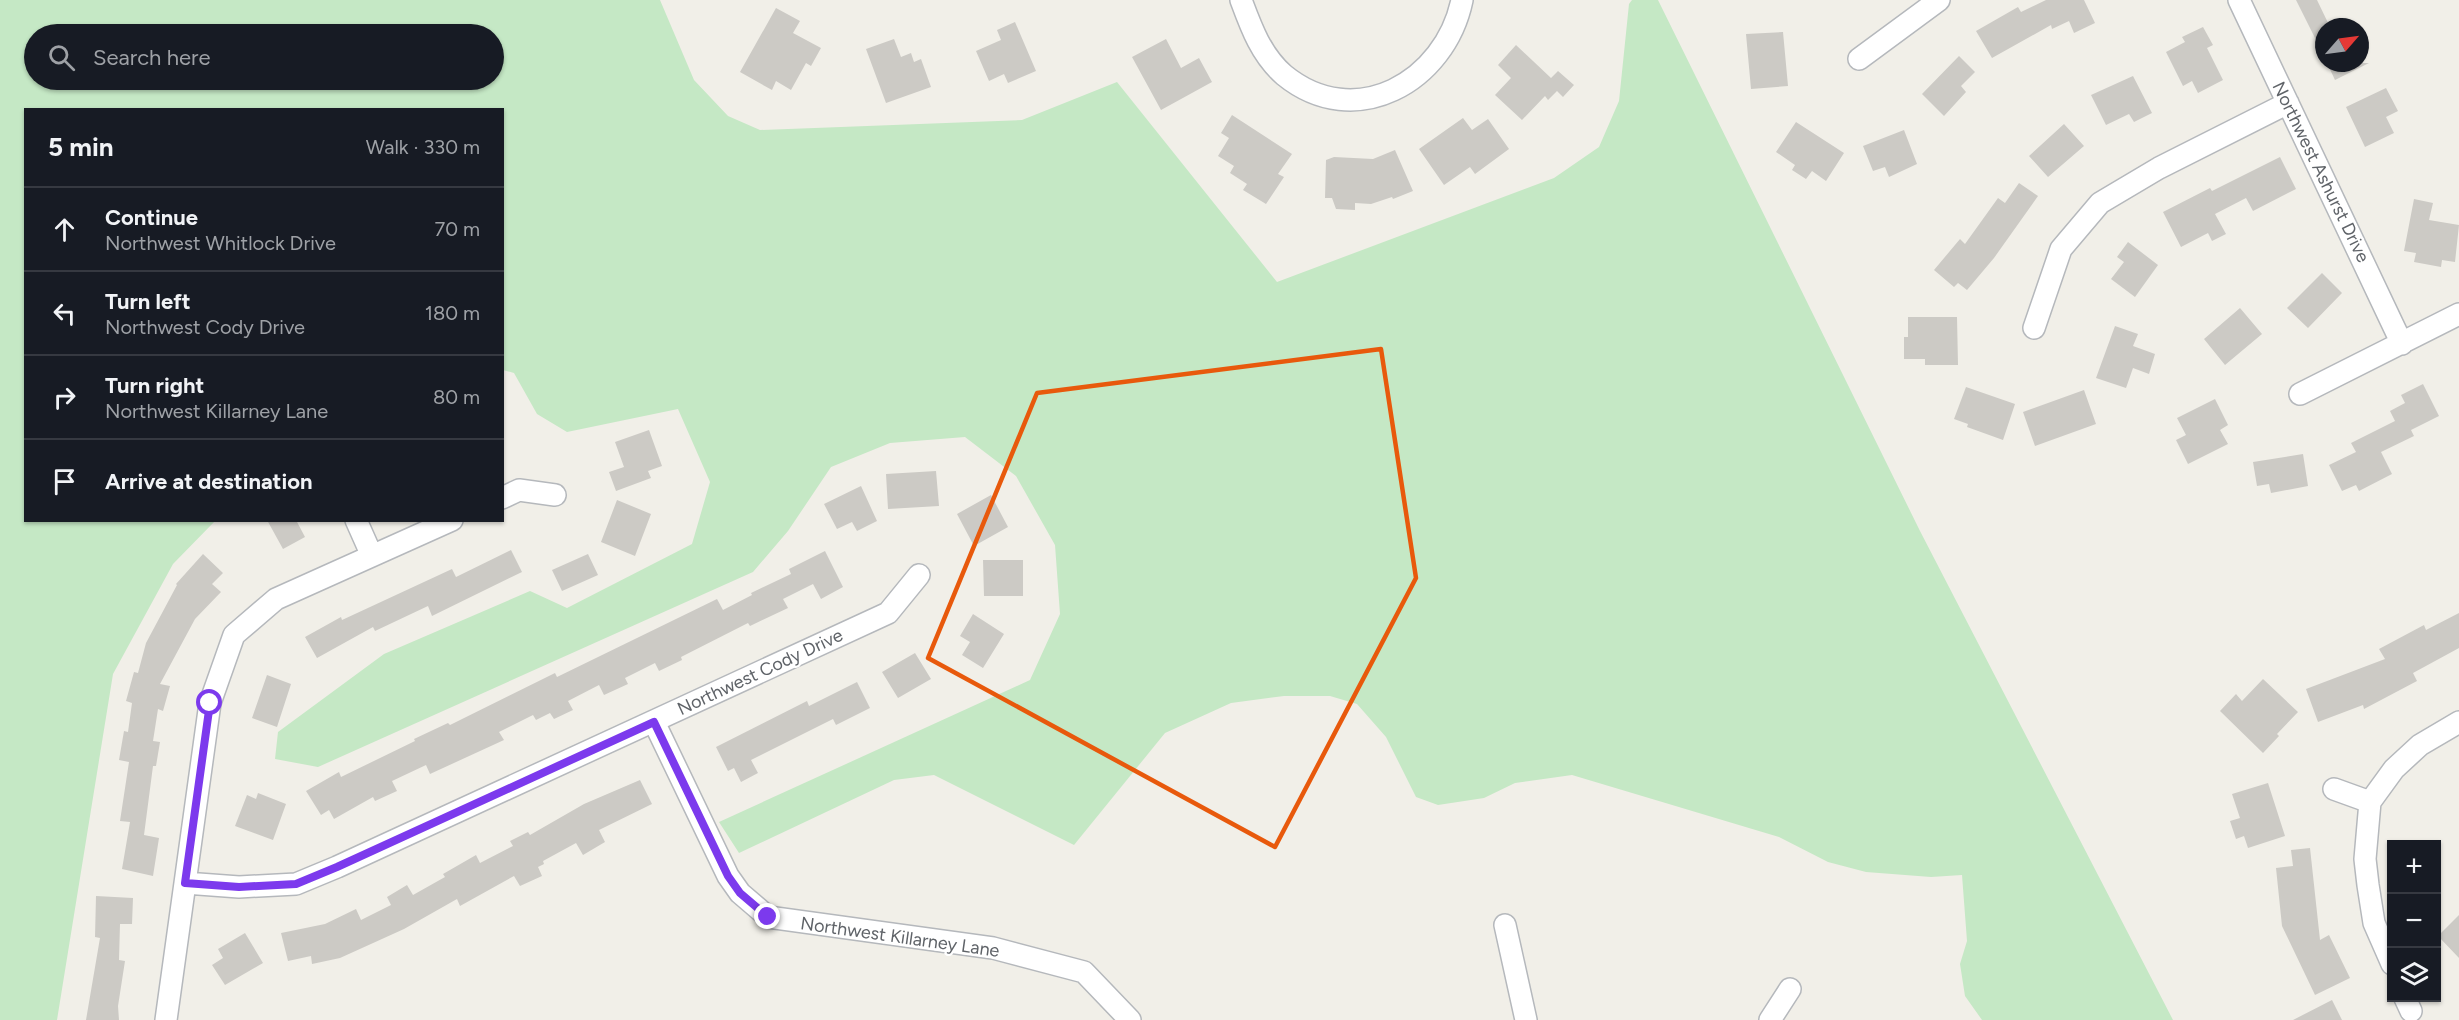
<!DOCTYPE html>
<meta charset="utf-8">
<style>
body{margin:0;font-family:Figtree,sans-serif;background:#242831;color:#f1f3f6}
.controls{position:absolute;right:18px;bottom:18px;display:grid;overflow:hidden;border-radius:0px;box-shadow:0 2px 4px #0004}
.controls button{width:54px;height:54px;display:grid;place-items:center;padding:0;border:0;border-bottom:2px solid #363941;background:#171b24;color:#f1f3f6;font:30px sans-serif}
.compass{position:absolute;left:2315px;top:18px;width:54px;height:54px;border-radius:50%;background:#171b24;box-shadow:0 2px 4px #0004;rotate:62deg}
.stop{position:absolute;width:18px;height:18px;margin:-14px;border:4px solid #7c3aed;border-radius:50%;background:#fff}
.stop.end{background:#7c3aed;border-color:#fff;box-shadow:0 2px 6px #0008}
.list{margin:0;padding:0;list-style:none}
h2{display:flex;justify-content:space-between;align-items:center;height:78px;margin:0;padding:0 24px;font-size:26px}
h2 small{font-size:20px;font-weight:400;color:#9ea1a6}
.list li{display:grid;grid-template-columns:39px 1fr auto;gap:18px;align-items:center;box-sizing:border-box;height:84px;padding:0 24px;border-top:2px solid #363941}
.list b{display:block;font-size:22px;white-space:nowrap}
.list p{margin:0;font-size:20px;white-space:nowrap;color:#9ea1a6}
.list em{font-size:20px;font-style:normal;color:#9ea1a6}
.icon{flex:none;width:33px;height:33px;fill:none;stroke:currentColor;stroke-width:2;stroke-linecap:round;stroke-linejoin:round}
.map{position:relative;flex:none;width:2459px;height:1020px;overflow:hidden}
.search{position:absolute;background:#171b24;box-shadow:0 2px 4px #0004;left:24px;top:24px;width:480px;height:66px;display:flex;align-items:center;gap:15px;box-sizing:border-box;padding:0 21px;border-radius:33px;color:#9ea1a6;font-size:22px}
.panel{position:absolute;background:#171b24;box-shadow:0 2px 4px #0004;left:24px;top:108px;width:480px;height:414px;border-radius:0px}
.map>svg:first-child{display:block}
</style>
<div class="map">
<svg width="2459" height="1020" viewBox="0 0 2459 1020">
<rect width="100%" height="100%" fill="#f1efe8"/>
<!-- green -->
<path fill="#c5e8c5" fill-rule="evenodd" d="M0,0h660l34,80 34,36 32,14 262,-10 95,-38 160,200 277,-104 45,-31 20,-46 10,-97 3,-4h26l262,531 253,489h-191l-17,-24 -5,-32 7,-23 -5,-66 -31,2 -65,-5 -38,-10 -49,-25 -207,-62 -57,8 -31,15 -46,7 -22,-8 -30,-60 -29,-33 -27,-8h-46l-53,7 -66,30 -91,112 -140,-70 -40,5 -155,73 -20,-31 311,-142 30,-66 -5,-69 -39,-69 -51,-39 -75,6 -59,24 -43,64 -35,41 -435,195 -43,-8 3,-27 106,-78 146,-63 37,17 125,-64 18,-62 -32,-73 -111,23 -30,-18 -23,-41 -11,-3 -1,-260h-476v410l189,1 -42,43 -60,110 -56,346h-57zM494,34v46h-460v-46z"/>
<!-- building -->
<path fill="#cccac5" d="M2046,0h38l11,23 -21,10 -5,-12 -17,8 -1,-4 -59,33 -16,-27 42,-24 3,5z
M2296,0h21l13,27h-6v29z
M776,8l24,13 -7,12 28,15 -10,18 -5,-3 -15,27 -15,-9 -4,9 -32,-18z
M1015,22l21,49 -28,12 -4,-9 -15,7 -13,-30 25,-11 -4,-10z
M2203,27l10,18 -6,3 16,32 -25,13 -6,-12 -9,5 -17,-34 19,-10 -3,-5z
M1783,32l5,54 -37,3 -5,-55z
M894,39l7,18 10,-4 3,9 7,-3 10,28 -45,16 -20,-54z
M1166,39l15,29 18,-10 13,24 -51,28 -29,-53z
M1516,45l35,33 7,-7 16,14 -11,12 -6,-6 -9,9 -3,-4 -23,24 -27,-25 16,-17 -13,-13z
M1959,56l16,16 -14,14 5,6 -22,24 -22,-22z
M2327,63h42l-34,17z
M2133,76l19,37 -18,9 -5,-8 -23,11 -15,-30z
M2386,88l12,23 -12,6 8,16 -29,14 -19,-40z
M1232,115l60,39 -14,20 6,3 -18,27 -23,-14 4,-6 -17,-11 4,-7 -16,-10 11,-18 -8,-5z
M1463,118l9,12 16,-11 21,30 -34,25 -5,-7 -26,18 -25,-36z
M1796,122l48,31 -18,28 -14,-10 -6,8 -14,-9 3,-5 -19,-13z
M2064,124l20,22 -36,31 -19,-21z
M1904,130l13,34 -28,13 -4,-10 -12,4 -10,-25z
M1395,150l18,41 -20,8 -1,-2 -21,7 -16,-1v7l-19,-1 -4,-11h-7l1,-38 8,-3 39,2z
M2280,157l16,32 -43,22 -7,-13 -31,16 11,20 -14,7 -4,-8 -27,14 -18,-35 47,-24 2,3z
M2019,183l19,13 -44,62 -27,32 -9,-7 -4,4 -20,-17 26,-31 5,5 33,-46 7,5z
M2414,199l19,4 -4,17 30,5 -4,37 -13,-2 -1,7 -27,-5 2,-9 -12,-2z
M2128,242l30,23 -23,32 -24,-18 13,-17 -7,-5z
M2322,273l20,20 -34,35 -21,-20z
M2240,308l22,26 -37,31 -21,-26z
M1908,317h49l1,48h-33v-6h-21v-22h4z
M2115,326l23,8 -5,12 22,8 -6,20 -16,-6 -7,20 -30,-10z
M2423,384l16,32 -28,14 3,6 -33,16 11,22 -33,17 -3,-6 -14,6 -13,-26 27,-13 -5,-9 44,-22 -5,-10 15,-8 -4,-8z
M1966,387l49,17 -12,36 -36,-13 1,-3 -14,-5z
M2084,390l12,34 -61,22 -12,-34z
M2215,399l13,26 -8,5 8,14 -40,20 -12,-24 10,-5 -9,-17z
M649,430l13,36 -14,5 3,7 -35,13 -7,-19 15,-5 -9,-25z
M2303,454l5,32 -37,7 -2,-9 -12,2 -4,-24z
M936,471l3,35 -51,3 -2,-35z
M861,486l16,35 -20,10 -5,-9 -15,7 -13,-25z
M991,495l17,32 -34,19 -17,-32z
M617,500l34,14 -16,42 -34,-14z
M267,520h29l9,17 -22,12z
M511,550l11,22 -90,44 -4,-10 -53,25 -2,-4 -56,31 -12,-21 36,-20 1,3 110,-51 4,8z
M825,551l18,36 -22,12 -8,-15 -30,15 5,9 -38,18 -2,-3 -67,34 1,3 -23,11 -4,-8 -30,15 3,6 -24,11 -5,-10 -31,16 5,9 -19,9 -4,-6 -14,7 -3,-5 -34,17 5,8 -74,34 -4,-9 -34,16 5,10 -22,10 -2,-4 -39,22 -5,-9 -8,5 -15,-24 33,-19 2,5 74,-36 -1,-2 34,-16 2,2 105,-52 2,4 160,-78 6,11 29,-15 -1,-2 40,-19 -2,-5z
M203,554l20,19 -11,11 9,8 -26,27 -35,65 10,2 -7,25 -5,-2 -5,32 7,1 -4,24h-3l-9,69 15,3 -6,38 -31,-7 8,-47 -10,-1 9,-59 -10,-2 5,-29 4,1 4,-29 -6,-2 8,-29 4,1 8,-30 31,-58 -1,-1z
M588,554l10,21 -36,16 -10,-21z
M983,560h40v36h-39z
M2459,613v35l-46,25 4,8 -53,28 -1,-4 -45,17 -12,-33 79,-30 -6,-10 45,-24 2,5z
M973,614l31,20 -21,34 -21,-13 8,-13 -10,-6z
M915,653l16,26 -33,19 -16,-26z
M267,675l24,9 -14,43 -25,-9z
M2263,679l35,33 -21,22 2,2 -16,17 -43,-42 16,-17 6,7z
M857,682l13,26 -34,17 -3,-6 -82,41 7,13 -17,9 -7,-14 -6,3 -12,-24 91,-46 2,5z
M640,780l12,24 -53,26 6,12 -22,13 -7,-12 -33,18 1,3 -6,3 4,9 -22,10 -6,-10 -54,30 -3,-7 -53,30 -64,29 -28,6 -1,-8 -23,5 -7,-28 44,-9 31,-15 5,11 30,-15 -4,-8 20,-12 6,10 32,-18 -2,-3 33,-19 4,8 33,-17 -3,-5 18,-9 2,3 54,-31z
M2268,783l17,53 -37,12 -4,-12 -8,3 -6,-18 10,-3 -8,-24z
M258,793l28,11 -13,36 -38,-14 12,-31 9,4z
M2310,848l10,92 9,-5 21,43 -35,17 -33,-69 -6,-58 17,-2 -2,-16z
M96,896l37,2 -1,26h-12l-1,36 6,1 -7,45 1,14h-33l14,-82 -5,-1z
M2459,915v43l-21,-22z
M245,933l18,30 -38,22 -13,-20 11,-7 -5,-9z
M2332,1000l10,20h-49z"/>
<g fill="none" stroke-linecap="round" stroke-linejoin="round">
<defs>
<path id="minor" d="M1241,0c10,27 20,55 43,75 71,58 161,7 178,-75
M2239,0l163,344
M1859,59l80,-59
M2034,328l27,-79 39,-46 59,-35 129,-65
M2300,394l159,-80
M502,498l17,-8 36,5
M356,520l16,36
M654,722l74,154 12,17 28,24 225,31 91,24 46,48
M2334,789l36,13
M185,883l54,4 57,-3 41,-17 551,-254 31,-38
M1505,925l21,95
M2392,964l-18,-41 -6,-38 -3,-26 5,-57 24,-33 26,-24 39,-23
M2405,998l6,13
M166,1020l44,-317 24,-68 42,-36 176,-79
M1770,1020l20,-31"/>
</defs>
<!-- minor casing -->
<use href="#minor" stroke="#b5b8bc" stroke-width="24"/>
<!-- minor -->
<use href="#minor" stroke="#fff" stroke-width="21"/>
</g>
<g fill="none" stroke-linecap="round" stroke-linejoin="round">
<!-- route -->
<path stroke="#7c3aed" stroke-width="8" d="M210,703l-25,180 54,4 57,-3 41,-17 317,-145 74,154 12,17 28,24"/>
</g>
<!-- marked area -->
<path fill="none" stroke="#e8590c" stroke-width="4.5" stroke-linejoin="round" d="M1381,349l35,229 -141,269 -347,-189 109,-265z"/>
<g text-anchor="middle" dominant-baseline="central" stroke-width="4.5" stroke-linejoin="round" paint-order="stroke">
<!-- street labels -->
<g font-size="18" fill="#5f6368" stroke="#fff">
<text transform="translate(2321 172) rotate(64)">Northwest Ashurst Drive</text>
<text transform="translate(760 672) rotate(-25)">Northwest Cody Drive</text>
<text transform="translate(900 937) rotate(8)">Northwest Killarney Lane</text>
</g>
</g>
</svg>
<div class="controls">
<button>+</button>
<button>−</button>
<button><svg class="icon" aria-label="layers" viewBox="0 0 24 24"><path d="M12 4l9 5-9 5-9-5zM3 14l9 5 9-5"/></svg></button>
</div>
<svg class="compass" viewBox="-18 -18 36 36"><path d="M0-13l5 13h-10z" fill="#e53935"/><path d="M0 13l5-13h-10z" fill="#9ea1a6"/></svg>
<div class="stop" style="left:210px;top:703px"></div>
<div class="stop end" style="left:768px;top:917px"></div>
<div class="search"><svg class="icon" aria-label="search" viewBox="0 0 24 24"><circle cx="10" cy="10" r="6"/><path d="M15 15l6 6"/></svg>Search here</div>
<section class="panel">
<h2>5 min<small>Walk · 330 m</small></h2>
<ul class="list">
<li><svg class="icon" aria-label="ahead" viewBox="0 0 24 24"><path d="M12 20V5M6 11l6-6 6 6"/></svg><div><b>Continue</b><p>Northwest Whitlock Drive</p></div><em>70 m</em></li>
<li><svg class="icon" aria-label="left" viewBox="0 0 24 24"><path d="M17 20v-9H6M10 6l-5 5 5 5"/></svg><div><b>Turn left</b><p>Northwest Cody Drive</p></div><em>180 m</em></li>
<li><svg class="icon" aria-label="right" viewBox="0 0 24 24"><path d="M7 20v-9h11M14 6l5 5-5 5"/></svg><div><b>Turn right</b><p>Northwest Killarney Lane</p></div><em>80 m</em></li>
<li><svg class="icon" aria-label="arrive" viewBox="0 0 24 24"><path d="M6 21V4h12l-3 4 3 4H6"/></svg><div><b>Arrive at destination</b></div></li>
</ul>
</section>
</div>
